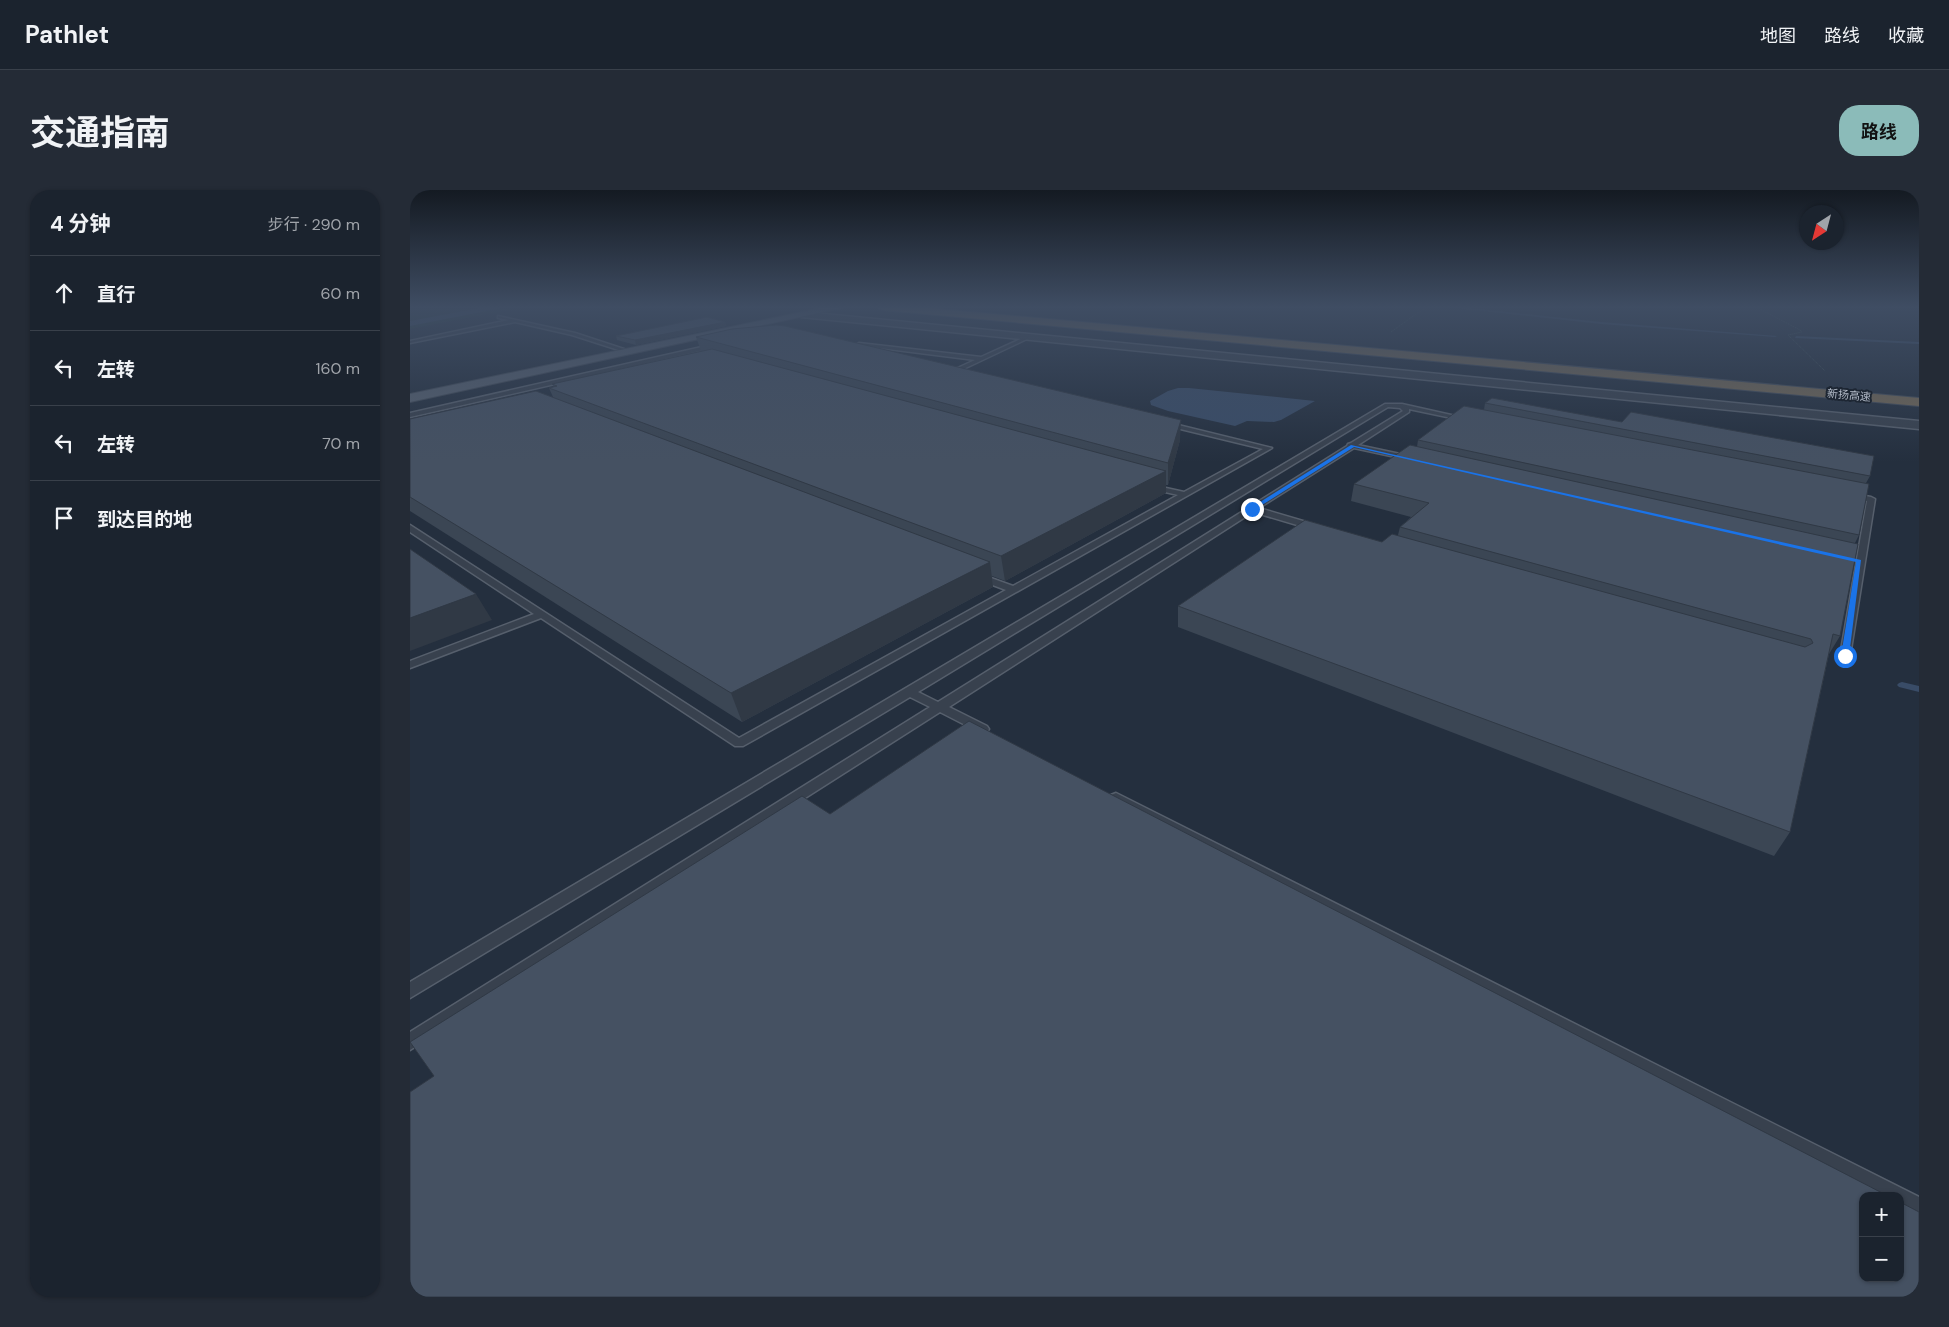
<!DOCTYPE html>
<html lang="zh">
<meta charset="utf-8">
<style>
body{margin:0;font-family:"DM Sans","Noto Sans SC",sans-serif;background:#242b36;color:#f1f3f6}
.controls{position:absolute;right:15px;bottom:15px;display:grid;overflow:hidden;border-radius:10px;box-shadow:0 1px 4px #0004}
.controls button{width:45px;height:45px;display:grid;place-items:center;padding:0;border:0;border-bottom:1px solid #39404a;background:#1b232e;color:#f1f3f6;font:25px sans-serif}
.compass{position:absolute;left:1389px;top:15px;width:45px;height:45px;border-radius:50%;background:#1b232e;box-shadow:0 1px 4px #0004;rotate:216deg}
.stop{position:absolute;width:15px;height:15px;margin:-11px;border:4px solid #1a73e8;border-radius:50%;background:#fff}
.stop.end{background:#1a73e8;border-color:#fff;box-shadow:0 1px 5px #0008}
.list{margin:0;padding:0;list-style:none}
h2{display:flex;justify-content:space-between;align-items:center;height:65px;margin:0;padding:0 20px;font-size:21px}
h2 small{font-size:16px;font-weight:400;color:#a0a4aa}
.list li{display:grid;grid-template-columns:32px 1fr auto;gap:15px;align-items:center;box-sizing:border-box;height:75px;padding:0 20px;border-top:1px solid #39404a}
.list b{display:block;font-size:19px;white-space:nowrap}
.list em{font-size:16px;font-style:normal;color:#a0a4aa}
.icon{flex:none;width:28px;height:28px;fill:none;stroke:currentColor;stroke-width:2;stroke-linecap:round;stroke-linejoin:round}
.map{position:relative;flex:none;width:1509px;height:1107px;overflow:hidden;border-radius:20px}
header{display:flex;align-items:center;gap:30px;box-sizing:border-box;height:70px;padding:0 25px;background:#1b232e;border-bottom:1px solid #39404a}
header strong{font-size:24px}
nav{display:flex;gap:28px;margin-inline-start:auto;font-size:18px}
.intro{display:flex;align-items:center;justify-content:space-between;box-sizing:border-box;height:120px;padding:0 30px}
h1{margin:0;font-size:35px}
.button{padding:12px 22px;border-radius:20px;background:#8bbbb9;color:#111;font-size:18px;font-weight:700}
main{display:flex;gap:30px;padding:0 30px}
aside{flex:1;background:#1b232e;border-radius:20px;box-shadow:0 1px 4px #0004}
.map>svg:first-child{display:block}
</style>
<header>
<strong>Pathlet</strong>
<nav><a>地图</a><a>路线</a><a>收藏</a></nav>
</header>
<div class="intro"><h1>交通指南</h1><a class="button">路线</a></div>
<main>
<aside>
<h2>4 分钟<small>步行 · 290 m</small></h2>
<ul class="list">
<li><svg class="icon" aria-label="ahead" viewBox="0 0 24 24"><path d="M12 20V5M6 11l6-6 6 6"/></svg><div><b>直行</b></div><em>60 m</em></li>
<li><svg class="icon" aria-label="left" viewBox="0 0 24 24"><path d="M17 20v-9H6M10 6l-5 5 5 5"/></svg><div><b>左转</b></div><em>160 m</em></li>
<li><svg class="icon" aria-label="left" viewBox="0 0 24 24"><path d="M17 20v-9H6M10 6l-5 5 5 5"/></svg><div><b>左转</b></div><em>70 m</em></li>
<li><svg class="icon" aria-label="arrive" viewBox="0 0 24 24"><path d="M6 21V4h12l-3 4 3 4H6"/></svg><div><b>到达目的地</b></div></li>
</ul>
</aside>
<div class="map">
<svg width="1509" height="1107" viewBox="0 0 1509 1107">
<rect width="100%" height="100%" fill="#242f3e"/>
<!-- green -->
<path fill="#263c3f" d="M0,117h115l-115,22z"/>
<!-- water -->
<path fill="#394c67" d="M75,117h22l-97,19v-5z
M768,198h11l126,13 -34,19 -7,2 -27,-1 -12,5 -67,-15 -17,-6 -1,-4 18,-10z"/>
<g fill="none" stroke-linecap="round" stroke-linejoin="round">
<!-- stream -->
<path fill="#394c67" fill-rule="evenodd" d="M1050,117l141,15 176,14 -2,1 -174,-13 -155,-17z
M1386,146l123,6v2l-124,-6z
M1492,492l17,4v6l-20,-5 -2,-2 2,-2z"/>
<defs>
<path id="lane" d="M88,126l77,17 58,19 -5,1 -56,-18 -57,-13 -105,21v-2l99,-21 -11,-2z
M615,147l4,1 -76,36 -2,-3 24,-11 -119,-15 3,-2 122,14z
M305,154l2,3 -307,70v-4z
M975,214h17l67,15 -3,2 -57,-12v3l-51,33 56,12v4l-60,-13 -95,60 61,18v4h-6l-61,-18 -304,195 38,19 2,3 -2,3h-8l-39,-20 -530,338v-18l520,-325 -20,-10 -500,301v-16zM978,217l12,1 3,3 -52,32 -3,1 -1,2 -409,256 -20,-10z
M756,232l106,26 -529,298h-8l-194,-128 -131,50v-7l124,-47 -124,-82v-7l329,213 267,-148 -32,-12v-4h6l33,12 165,-91 -30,-7v-4l36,8 79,-43 -99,-24v-2z
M1438,303l23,4 4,2 -25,157 -5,3 -5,-3 27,-155 -19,-4z
M706,603l803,404v22l-19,-9v-14h-26l-763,-395 -2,-3 2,-3z"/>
<path id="street" d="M394,122l1115,109v8l-1118,-112v-4z"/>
<path id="primary" d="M416,117h20l-436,95v-8z"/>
<path id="highway" d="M467,117h40l1002,91v8l-1037,-96z"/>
</defs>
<!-- lane casing -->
<use href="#lane" stroke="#565f6c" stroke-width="3"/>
<!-- street casing -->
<use href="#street" stroke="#565f6c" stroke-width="3"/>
<!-- primary casing -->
<use href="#primary" stroke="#414a57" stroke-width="2"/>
<!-- highway casing -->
<use href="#highway" stroke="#434c59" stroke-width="2"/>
<!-- path -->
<path stroke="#44595c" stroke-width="1" stroke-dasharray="1 1" stroke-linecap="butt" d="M1346,117l44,23 2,2 -14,3 37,36
M981,142l35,-25"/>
<!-- lane -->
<use href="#lane" fill="#38414e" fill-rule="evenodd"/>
<!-- street -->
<use href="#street" fill="#38414e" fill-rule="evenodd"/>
<!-- primary -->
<use href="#primary" fill="#56606e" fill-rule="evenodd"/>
<!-- highway -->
<use href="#highway" fill="#746855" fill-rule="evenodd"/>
</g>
<!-- wall -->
<path fill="#3b4654" d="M315,132l1,4 -90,19 -19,-5 -1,-4z
M286,147l484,103 -12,45h-2v8l-161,88 -13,-5 1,11 -251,135 -332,-211v-92l143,-22 -4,-9 5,-1 -2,-3 149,-33z
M1075,213l385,73 -4,7 -7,52 -4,8 -15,93 -11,18 -39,178 -16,24 -596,-229v-21l204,-64 16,-7 2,-8 11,-10 -60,-16 3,-17 63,-37 1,-7 66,-30z"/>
<!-- shaded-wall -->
<path fill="#303945" d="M315,132l1,4 -90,19 -1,-5z
M771,230l-1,20 -12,45v-22z
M756,281v22l-161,88 -4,-25z
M580,372l3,25 -251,135 -11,-29z
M66,404l16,26 -82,31v-33z"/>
<!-- building -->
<path fill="#455162" stroke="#303945" d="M297,127l18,5 -90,18 -19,-4z
M366,135l9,1 396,94 -13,43 -472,-126 36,-8z
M302,159l454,122 -165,85 -452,-168 8,-2 -5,-2z
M126,201l454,171 -259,131 -321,-196v-78z
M1082,208l130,24 9,-10 243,44 -4,20 -385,-73z
M1054,216l405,78 -10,51 -441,-95z
M1000,255l448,99 -18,92 -7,-2 -43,198 -612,-226 127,-86 77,22 10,-8 413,113 8,-4 -2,-4 -411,-112 29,-24 -75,-19z
M0,359l66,45 -66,24z
M559,531l919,475h-25v82h37v-76l19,10v85h-1509v-205l24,-16 -24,-34 392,-246 28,18z"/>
<!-- sky -->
<linearGradient id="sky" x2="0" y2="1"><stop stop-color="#141a22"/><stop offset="0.43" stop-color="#3f4d63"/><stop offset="1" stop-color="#3f4d63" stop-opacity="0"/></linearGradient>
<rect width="1509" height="272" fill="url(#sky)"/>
<!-- route -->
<path fill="#1a73e8" d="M941,255l510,115 -12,96 -4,2 -4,-2 15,-94 -502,-115 -100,63 -5,-1z"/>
<g text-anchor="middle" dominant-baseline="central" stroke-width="4" stroke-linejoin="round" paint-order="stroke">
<!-- far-street labels -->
<g font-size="11" fill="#b4bcc9" stroke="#1d2633">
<text transform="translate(1439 205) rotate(5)">新扬高速</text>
</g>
</g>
</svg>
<div class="controls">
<button>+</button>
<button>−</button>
</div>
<svg class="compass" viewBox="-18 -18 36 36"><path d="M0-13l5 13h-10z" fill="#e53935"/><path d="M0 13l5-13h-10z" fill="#a0a4aa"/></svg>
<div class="stop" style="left:1435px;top:466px"></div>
<div class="stop end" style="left:842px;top:319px"></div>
</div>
</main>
